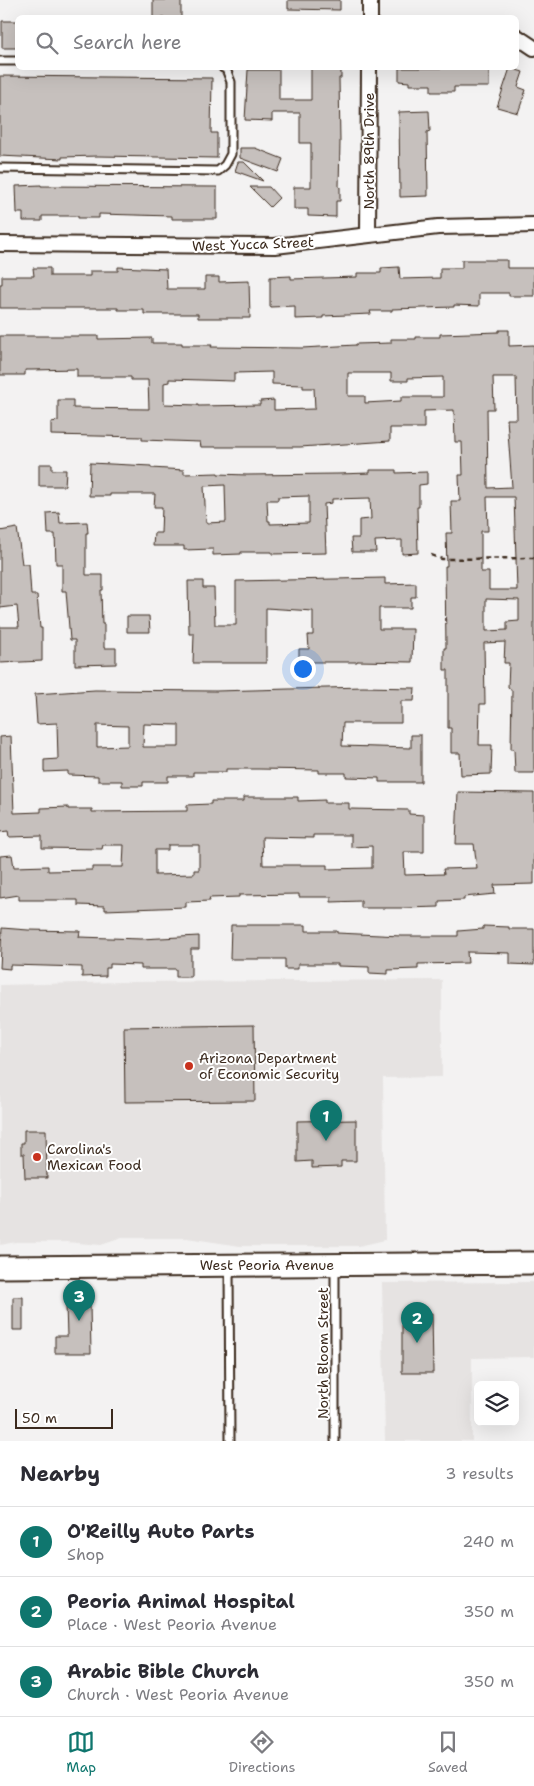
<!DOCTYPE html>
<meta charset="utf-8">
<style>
body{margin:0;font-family:"Shantell Sans",sans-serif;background:#f7f7f7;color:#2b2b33}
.controls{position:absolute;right:15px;bottom:15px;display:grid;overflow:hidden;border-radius:8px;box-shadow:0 5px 20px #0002}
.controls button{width:45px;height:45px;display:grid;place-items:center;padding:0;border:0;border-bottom:1px solid #e1e1e2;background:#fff;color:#2b2b33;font:25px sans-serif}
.scale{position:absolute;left:15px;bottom:12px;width:98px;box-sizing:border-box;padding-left:5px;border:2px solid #3b2a1e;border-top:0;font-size:14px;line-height:18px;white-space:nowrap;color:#3b2a1e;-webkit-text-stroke:4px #fff;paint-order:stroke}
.you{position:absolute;left:302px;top:668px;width:18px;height:18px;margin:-12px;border:4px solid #fff;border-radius:50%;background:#1a73e8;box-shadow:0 0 0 8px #1a73e833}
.badge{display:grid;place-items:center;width:32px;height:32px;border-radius:50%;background:#0f766e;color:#fff;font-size:16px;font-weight:700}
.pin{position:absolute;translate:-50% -41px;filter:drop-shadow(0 1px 2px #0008)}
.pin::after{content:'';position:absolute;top:26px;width:18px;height:15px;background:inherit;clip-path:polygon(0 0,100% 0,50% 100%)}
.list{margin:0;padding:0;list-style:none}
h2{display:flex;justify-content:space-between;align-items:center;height:65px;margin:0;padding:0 20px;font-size:21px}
h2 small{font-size:16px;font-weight:400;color:#7c7c81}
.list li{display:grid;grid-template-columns:32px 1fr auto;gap:15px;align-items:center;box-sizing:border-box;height:70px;padding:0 20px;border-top:1px solid #e1e1e2}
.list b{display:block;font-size:19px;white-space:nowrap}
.list p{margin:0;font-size:16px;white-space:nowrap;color:#7c7c81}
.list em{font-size:16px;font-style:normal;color:#7c7c81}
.icon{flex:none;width:28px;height:28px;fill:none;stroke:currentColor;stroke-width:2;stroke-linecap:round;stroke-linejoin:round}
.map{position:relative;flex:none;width:534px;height:1441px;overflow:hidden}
.search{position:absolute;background:#fff;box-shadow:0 5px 20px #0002;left:15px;right:15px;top:15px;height:55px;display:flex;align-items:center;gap:12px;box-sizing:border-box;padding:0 18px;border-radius:8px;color:#7c7c81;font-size:19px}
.sheet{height:275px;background:#fff}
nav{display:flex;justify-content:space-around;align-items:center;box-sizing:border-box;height:70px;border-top:1px solid #e1e1e2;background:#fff;font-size:14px;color:#7c7c81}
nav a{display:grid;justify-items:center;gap:2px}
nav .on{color:#0f766e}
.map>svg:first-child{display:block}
</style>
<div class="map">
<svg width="534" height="1441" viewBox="0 0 534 1441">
<rect width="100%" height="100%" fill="#f3f2f2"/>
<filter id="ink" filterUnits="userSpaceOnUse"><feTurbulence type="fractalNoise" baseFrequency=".02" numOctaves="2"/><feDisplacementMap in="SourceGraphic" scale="10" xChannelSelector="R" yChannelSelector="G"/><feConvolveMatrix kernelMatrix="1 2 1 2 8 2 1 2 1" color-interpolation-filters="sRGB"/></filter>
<g filter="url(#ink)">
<!-- built -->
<path fill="#e6e3e2" d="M442,980v97l-59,1 2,162 -26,6h-119l-53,-8h-65l-21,7 -35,-3h-50l-16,3v-260l122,-3z
M534,1282v75l-62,1v83h-87l-3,-158z"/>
<!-- building -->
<path fill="#c6c0bd" stroke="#3b2a1e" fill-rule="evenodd" d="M153,0h28v18h-28z
M288,0h52v10l-52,-1z
M2,21h16v27h-16z
M311,68h30v10h-2l1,64 -1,45h1v14h-4v16l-28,-1v-7h-14v-22h17v-44h-11v-30h-28v8l-27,-1 3,-50h31v30h32z
M399,68h90v19h-35v5h-23v-7h-22v-3l-10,-1z
M510,68l13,4 -5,15 8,3 -8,23 -21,-6z
M0,76l212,2 -1,55h6v25l-119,-2 -36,1v2l-62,-3z
M429,111l1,20 -3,1 1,64 -28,1 -1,-85z
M240,148h15l28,11 -5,13 -38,-14z
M238,162h6l19,19 -28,-10z
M41,185v1l176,1v32h-45v-3l-73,-2v4h-21v-2h-36v5h-19v-8h-6l-1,-27z
M250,187h19l10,11 -9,9z
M462,260h45v8h27v28h-25v-3h-30v13l-25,-1v2l-62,2v2h-22l1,3 -48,2v2l-28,1v-13l-25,1v-30l21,-1v3l66,-2v-4h24v-5l18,-1 1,12 40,-1v-10h22z
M118,267l48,2 1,20h38v-12h14v5l30,-1 1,37h-52v-4h-54v-4h-26v-2h-118v-24h2v-8h32l-1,-8h17v8h40v-5h28z
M499,330h10v16l25,-1v428h-19l-1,-24h-3l1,-59 -4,-3 1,-24h-5l1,-21 -21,1 1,61h-5l-1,41h13l-1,29 -30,1 -1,-22h-9v-25h-3v-58h-4v-22h2l-1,-82h2l-1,-33h6l-1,-32h9l-1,-26h4l-1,-33h-7l-1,-32 -30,1v17h-34v13l-90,6h-99l-1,-5 -58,-2v-3l-91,-2v-13l7,-1v-21h15v8l76,1 -1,-29h-17v-3h-54v-8l-45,1h-7v5h-25v-39h98v3l54,-1v5h30v2h30l-1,2 91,1 54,-3v-1l35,-1v-4h25v-2h24v-3l59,-2zM272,372v12l31,1v3h11l1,21 -41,1v-10l-14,1v4l-62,1v-1l-34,-1v-21l5,-1v-3l65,2v-8zM348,373h43v8h17v-3l35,-1v20h-42v4l-36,2v-7h-17zM493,377h23l1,42h-10l5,68 -24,1 -1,-79h7zM487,497h27l3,93h-28v-18h-8v-41h7zM486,599l33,1v21l-12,1v8l-21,1z
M90,463l61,3v2l33,2v4l34,-1v1l29,1 91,-1 32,-1v-3h26v3l31,-1v12l-8,1v22h-2l1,46 -16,1v-14l-27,1 1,11h-24l-1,-14h8v-18l12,-1 -1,-21 -38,1v4l-8,1 2,49 -54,1v-2h-31v2l-28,1v-6l-29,1v-4h-31l1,-13h7l1,-26h-8l1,-13h-45v2h-21zM225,485l1,37 -20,1 -2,-37zM309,496v27l-39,1v-3h-2l-1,-21h11v-3z
M39,464h13v6h14l-1,16h-26z
M59,512l1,11 27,-1 1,11h-2v42h17v15h-2l1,34h2v24h12v16l-41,1v-25h-5l-4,-49h-4v-27h-6l-1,-30h-7l-1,-21z
M17,528l5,36h7l2,31h6l3,33h2v33l-42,2v-36h19l-2,-21 -17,2v-77z
M385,578v6l31,-1v14h-5v11h-32v21h34l-1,33 -55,-1v1h-58v-13h10l-1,-14h5v-24l-47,-3v55h-73l1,-29h-5l-1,-53h15v7h11l1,37h21v-44z
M127,616h22l1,16h-23z
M363,687l52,1 -1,13h-13v22h-58l-1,23 69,2v-13h10v47h-42v-4l-33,-1v-4h-27v-3l-60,-1h-33v3h-33v4h-25v6h-25v4h-21v-5h-24v-5l-30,-1v-4l-24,1v-12l14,-1 -1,-36 -20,1 -2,-30 60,-4 121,1zM144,724l35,1v22h-36zM97,725l31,1v20l-31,1z
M11,736l3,77 27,-1v-4l27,-1v2h24v3l95,-1v-6l24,-1v-3h33v-4h54v4l27,-1v3h24v6l60,1v4l15,1v37h-20l1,23 39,-1 -1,-5 34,-1 -3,-24h-18l2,-52 76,1v91l-40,1 1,9 -31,3v3l-25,1v6l-33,1h-45v-7l-30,1v-5h-32v-3l-60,1v2l-30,1 1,3 -24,1v5l-81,3v-4l-27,-1v-5h-59v-5l-19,3v-42l12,-1 2,12 34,-1v5l44,-1v-3h31l1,-22h-21l-1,4 -60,-1v-12l-33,1 -1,-6 -8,1v-95zM313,835h38v12l21,-1v22l-45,1v-4h-64l-1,-28 51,1zM168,845h31v25h-5v4l-39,1v-25h13z
M231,925h75v6h31v2l64,3h57v-5l25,-2v-3l26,1v2h25v36l-24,-1v-11l-43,-1 1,11 -50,1v5l-30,1v4l-19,-1v-6l-31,-1v-2h-40v5h-13v-10h-55z
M2,928l26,2 52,1 -1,6 62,2 58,-3v13h-8v28h-15v-8h-35v-4l-31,-1v4h-4v8l-24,1v-10l-72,-2v4l-10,-1z
M254,1025l1,76 -130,1 -1,-75z
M356,1120v41h-15v6l-29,1v-7l-15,1v-41z
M24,1130h22l1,48h-22l-1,-24h-3v-11h3z
M13,1297h10v33h-10z
M66,1305h24l1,48h-36v-17h12z
M402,1313h30l1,60h-31z"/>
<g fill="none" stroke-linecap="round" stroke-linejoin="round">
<defs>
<path id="lane" d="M0,61h18
M0,168l218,3 7,-6 6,-11v-72l-5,-13 -3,-1
M229,1268l1,173
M335,1441v-175"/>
<path id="street" d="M370,18v-18
M516,36l18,12
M368,234l1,-166
M0,244l275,2 163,-19 96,-2"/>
<path id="primary" d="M0,1267l534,-4"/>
</defs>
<!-- lane casing -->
<use href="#lane" stroke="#3b2a1e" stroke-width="11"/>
<!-- street casing -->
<use href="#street" stroke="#3b2a1e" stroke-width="18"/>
<!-- primary casing -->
<use href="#primary" stroke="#3b2a1e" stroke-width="25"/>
<!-- path -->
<path stroke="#3b2a1e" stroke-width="2.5" stroke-dasharray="5 4" stroke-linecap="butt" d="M431,555l11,4 92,-1"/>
<!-- lane -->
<use href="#lane" stroke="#fff" stroke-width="7"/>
<!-- street -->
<use href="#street" stroke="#fff" stroke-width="14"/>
<!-- primary -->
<use href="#primary" stroke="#fff" stroke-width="21"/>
</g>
</g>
<!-- markers -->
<g fill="#c8321e" stroke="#fff" stroke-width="2">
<circle cx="189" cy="1066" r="5"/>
<circle cx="37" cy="1157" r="5"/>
</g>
<g text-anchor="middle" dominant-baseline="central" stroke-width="4" stroke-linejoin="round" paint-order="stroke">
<!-- street labels -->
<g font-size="14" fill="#3b2a1e" stroke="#fff">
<text transform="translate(369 151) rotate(-90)">North 89th Drive</text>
<text transform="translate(253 244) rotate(-2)">West Yucca Street</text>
<text x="267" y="1265">West Peoria Avenue</text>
<text transform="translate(323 1353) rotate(-90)">North Bloom Street</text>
</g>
<!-- poi labels -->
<g font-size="14" fill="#3b2a1e" stroke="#fff" text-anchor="start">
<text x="199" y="1058">Arizona Department<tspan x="199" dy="16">of Economic Security</tspan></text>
<text x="47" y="1149">Carolina's<tspan x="47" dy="16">Mexican Food</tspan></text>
</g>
</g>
</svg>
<div class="controls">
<button><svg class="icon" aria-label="layers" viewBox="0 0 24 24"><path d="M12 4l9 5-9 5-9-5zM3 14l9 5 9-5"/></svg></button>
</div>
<div class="scale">50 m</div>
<div class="you"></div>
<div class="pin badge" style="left:326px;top:1141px">1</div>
<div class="pin badge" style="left:417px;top:1343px">2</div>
<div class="pin badge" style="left:79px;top:1321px">3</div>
<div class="search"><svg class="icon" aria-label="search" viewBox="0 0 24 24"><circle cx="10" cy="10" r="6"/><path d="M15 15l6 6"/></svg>Search here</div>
</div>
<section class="sheet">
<h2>Nearby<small>3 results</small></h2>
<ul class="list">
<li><span class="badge">1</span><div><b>O'Reilly Auto Parts</b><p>Shop</p></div><em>240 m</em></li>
<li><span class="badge">2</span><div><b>Peoria Animal Hospital</b><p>Place · West Peoria Avenue</p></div><em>350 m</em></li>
<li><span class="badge">3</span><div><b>Arabic Bible Church</b><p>Church · West Peoria Avenue</p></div><em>350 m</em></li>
</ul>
</section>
<nav>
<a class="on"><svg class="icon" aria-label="map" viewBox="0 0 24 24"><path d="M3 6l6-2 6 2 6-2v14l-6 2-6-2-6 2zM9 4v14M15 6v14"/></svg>Map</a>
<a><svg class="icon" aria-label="directions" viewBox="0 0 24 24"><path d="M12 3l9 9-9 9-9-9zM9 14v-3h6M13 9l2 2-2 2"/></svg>Directions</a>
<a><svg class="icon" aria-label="saved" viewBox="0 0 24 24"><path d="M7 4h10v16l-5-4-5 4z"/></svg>Saved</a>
</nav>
